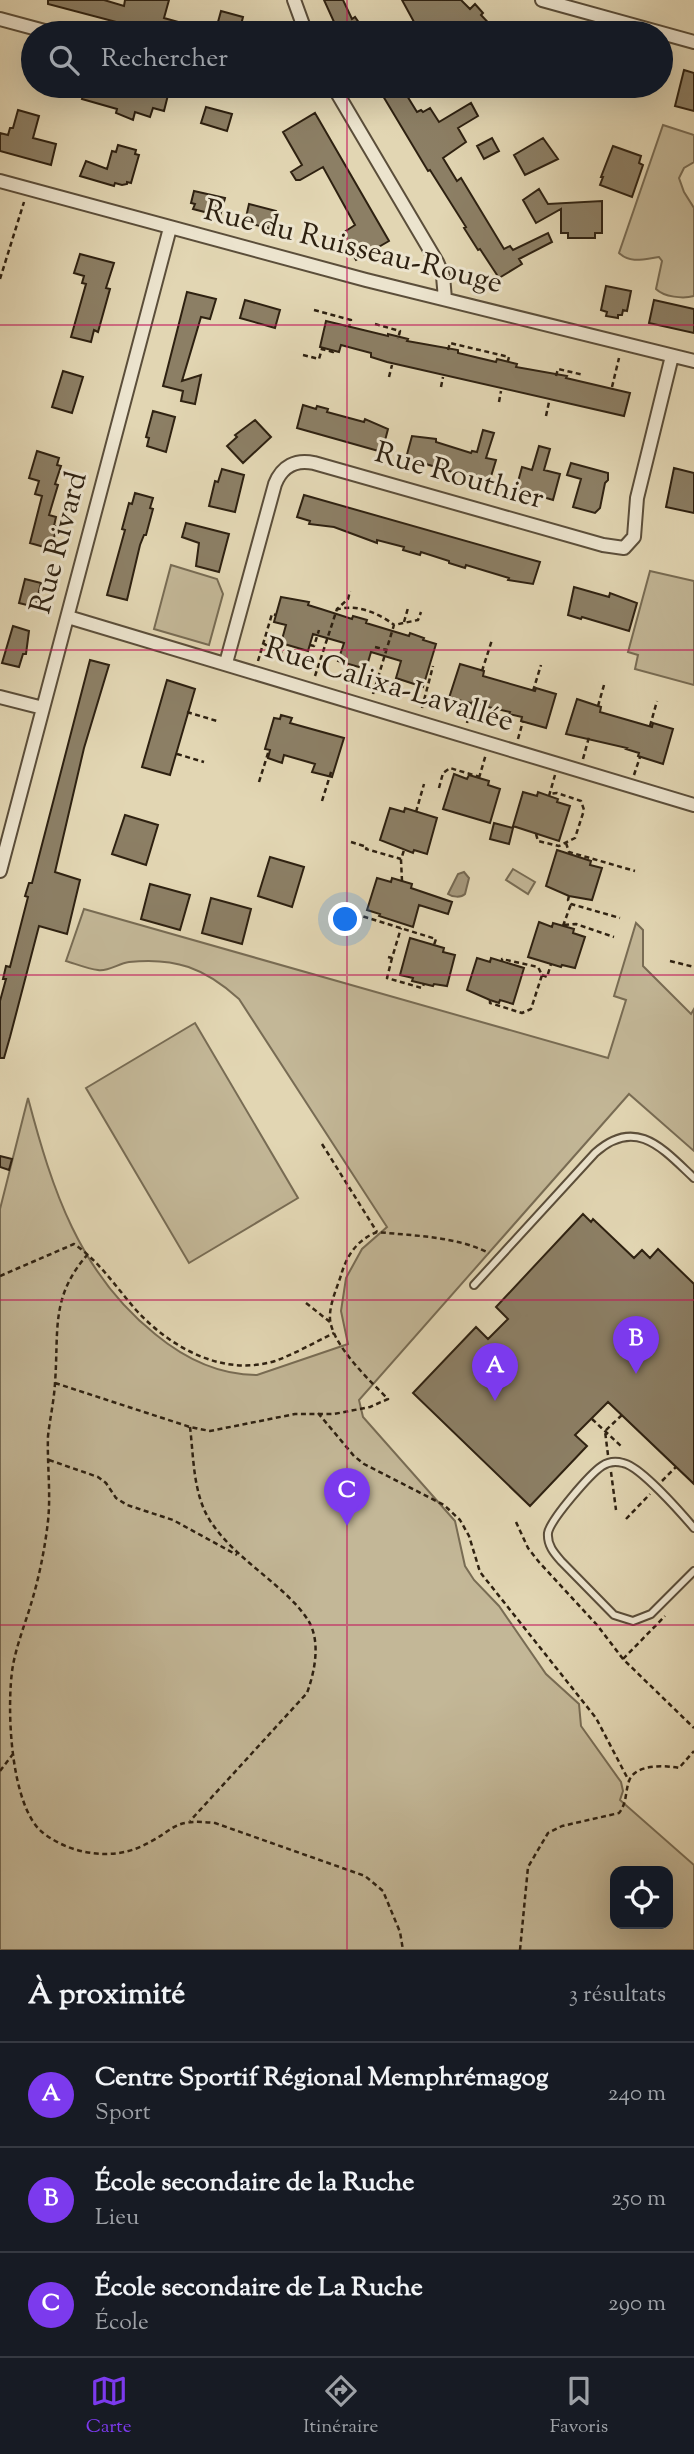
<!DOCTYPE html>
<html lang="fr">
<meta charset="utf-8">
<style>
body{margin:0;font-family:"Sorts Mill Goudy",serif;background:#242831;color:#f1f3f6}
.controls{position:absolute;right:21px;bottom:21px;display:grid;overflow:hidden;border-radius:14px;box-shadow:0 7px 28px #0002}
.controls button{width:63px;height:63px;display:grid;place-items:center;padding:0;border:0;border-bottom:2px solid #363941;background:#171b24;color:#f1f3f6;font:35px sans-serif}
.you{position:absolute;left:346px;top:920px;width:24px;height:24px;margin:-18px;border:5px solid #fff;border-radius:50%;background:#1a73e8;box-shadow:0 0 0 10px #1a73e833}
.badge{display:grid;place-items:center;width:46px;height:46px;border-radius:50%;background:#7c3aed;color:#fff;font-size:23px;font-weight:700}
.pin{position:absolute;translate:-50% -58px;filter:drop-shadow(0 2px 4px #0008)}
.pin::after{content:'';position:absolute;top:37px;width:24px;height:21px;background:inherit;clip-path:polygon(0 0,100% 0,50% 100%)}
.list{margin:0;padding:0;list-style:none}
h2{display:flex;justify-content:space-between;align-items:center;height:91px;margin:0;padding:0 28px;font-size:30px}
h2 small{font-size:23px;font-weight:400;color:#9ea1a6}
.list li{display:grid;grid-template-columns:46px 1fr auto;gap:21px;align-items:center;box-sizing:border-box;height:105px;padding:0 28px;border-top:2px solid #363941}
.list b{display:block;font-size:26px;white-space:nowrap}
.list p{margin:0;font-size:23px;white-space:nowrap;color:#9ea1a6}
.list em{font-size:23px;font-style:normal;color:#9ea1a6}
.icon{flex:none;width:38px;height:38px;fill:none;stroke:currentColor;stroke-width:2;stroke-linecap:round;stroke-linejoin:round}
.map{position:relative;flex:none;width:694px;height:1950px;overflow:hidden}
.search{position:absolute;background:#171b24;box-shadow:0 7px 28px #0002;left:21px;right:21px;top:21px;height:77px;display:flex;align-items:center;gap:18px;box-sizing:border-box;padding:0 24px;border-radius:38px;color:#9ea1a6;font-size:26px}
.sheet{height:406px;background:#171b24}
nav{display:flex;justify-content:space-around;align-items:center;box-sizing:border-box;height:98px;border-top:2px solid #363941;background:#171b24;font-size:19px;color:#9ea1a6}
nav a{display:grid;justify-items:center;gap:4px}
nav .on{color:#7c3aed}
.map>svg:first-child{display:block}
</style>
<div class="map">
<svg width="694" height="1950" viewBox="0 0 694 1950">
<rect width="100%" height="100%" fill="#e2d6b3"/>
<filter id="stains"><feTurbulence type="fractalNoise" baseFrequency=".00286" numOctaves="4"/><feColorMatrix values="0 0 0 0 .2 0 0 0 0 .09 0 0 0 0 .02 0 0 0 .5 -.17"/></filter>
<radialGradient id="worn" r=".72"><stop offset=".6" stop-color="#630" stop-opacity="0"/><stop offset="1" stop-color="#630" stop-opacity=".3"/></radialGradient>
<!-- green -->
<path fill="#c3b797" stroke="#786c54" stroke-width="2" fill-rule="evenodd" d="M663,125l31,10v27l-10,6 -5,10 5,14 10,16v88c-11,3 -30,1 -38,-7l6,-28 -3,-4c-15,2 -28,7 -40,-4z
M171,565l46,14 6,15 -14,51 -55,-16z
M650,571l44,10v104l-59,-16 3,-14 -10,-3z
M513,869l22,13 -7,12 -22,-14z
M84,909l524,149 18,-58 -12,-4 22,-73 7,7v36l48,48 3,-5v142l-65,-57 -270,306 4,17 92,104 10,45 9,14 25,26 47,68 33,30 2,22 40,56 2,9 -3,9 74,65v85h-694v-741l28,-111c24,91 51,175 127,236 29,24 63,41 102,41l91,-31 -7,-33 5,-33 16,-29 25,-22 -148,-228c-34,-31 -64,-42 -110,-37 -10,1 -21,10 -31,8 -10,-1 -22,-6 -32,-9zM615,1871h53v53h-53z
M195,1023l103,175 -109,65 -103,-175z"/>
<!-- water -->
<path fill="#a5987c" stroke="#756851" stroke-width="2" d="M464,872l5,6 -4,16c-4,4 -13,3 -17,0l10,-20z"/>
<!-- building -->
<path fill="#8c7f65" stroke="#2e2111" stroke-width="2" d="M48,0h56l20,6 1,-6h44l-5,18 43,12v3h-49l-110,-29z
M324,0h19l9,19 3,-2 11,16h-23l-9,-11z
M402,0h59l9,9 5,-5 8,9 -2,2 17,18h-24l-6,-6 -7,6h-41z
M221,11l22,6 -4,16h-24z
M684,70l10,3v38l-19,-5z
M86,86h47l35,9 -4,16 -11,-3 -3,9 -15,-5 -2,8 -17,-7 1,-4 -35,-10z
M377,86h24l16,26 4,-2 2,2 7,-4 9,14 32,-19 7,13 -20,12 8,14 -23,16 14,23 4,-3 43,71 6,-3 3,4 35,-17 4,9 -33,17 3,5 -23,14 -19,-29 -2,1 -14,-22 2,-1 -36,-57 -2,1z
M206,107l26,7 -5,17 -26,-8z
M18,110l21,6 -6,22 23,6 -5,21 -51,-14v-18l8,2 2,-7h3z
M315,113l74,128 -33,19 -15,-26 14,-9 -32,-58 -23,13h-4l-5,-8 11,-7 -19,-33z
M492,138l7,13 -15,8 -7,-13z
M543,138l15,21 -33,16 -11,-20z
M118,145l18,5 -1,4 4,1 -8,28 -4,-1v2l-5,1 -7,-2 -1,3 -34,-10 6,-15 21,8 5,-18 4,1z
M613,146l28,10 -2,7 4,2 -11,32 -32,-12 3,-8h-2z
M539,189l9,15 54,-3v32h-7v5h-27v-5h-7v-24l-25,14 -13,-23z
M194,191l31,7 -5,18 -27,-7 2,-5 -4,-1z
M249,204l27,7 -5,18 -26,-7z
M80,254l34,9 -8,25 4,1 -12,43 -4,-2 -3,12 -20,-5 15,-53 -4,-1 2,-7 -10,-3z
M606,286l25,5 -4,20 -4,-1 -1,5h-4v3l-12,-2 1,-4 -6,-2z
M187,292l29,7 -6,20 -9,-2 -19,64 19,-6 -6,29 -14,-3 2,-10 -20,-5z
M245,300l35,10 -5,18 -35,-10z
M654,300l40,9v24l-45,-10z
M326,321l62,15v-2l20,5 -1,2 51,9v3l38,9 1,-3 20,5 -1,3 51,9 -1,2 64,15 -6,23 -237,-54 -16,-5v-4l-30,-8 -2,7 -19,-5z
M63,371l20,6 -11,36 -20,-6z
M303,405l13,4 1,-3 11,3 -1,3 37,10 1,-3 23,10 -6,23 -85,-24z
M153,411l22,6 -9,35 -19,-6 2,-8 -3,-1z
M255,420l16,17 -28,26 -16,-17 10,-9 -2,-2z
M483,430l11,3 -8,25 10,2 -7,23 -83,-25 6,-22 24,3v3l35,11 1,-2 5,1z
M539,446l11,3 -6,21 16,4 -7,26 -37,-11 6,-22 10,3z
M37,451l22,7 -2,7 4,1 -6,18 3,1 -9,30 7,2 -2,9h3l-6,23 -21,-6 12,-47 -7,-2 4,-13 -10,-3z
M571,463l37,10v7l-3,3 -5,25 -5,5 -22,-6 8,-28 -14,-4z
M674,468l20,5v40l-28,-6z
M222,469l22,6 -9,37 -26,-6 6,-25 3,1z
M135,493l18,5 -3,10 3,1 -7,26h-2l-4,10 -13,55 -20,-5 18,-65 -3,-1 7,-26 3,1z
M304,495l236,67 -7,22 -25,-4 1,-2 -43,-13 -1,3 -16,-5v-2l-28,-9 -1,3 -17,-5 1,-3 -27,-7v3l-43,-16 -25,-3 1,-3 -13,-4z
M186,523l43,11 -10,38 -23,-6 3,-23 -17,-6z
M25,579l16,4 -6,24 -16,-4z
M574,587l35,10 1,-4 27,10 -8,28 -47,-14 -1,2 -13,-4z
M281,597l28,5 -1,3 13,4 31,10 1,-3 14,4 -1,3 43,13 1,-3 14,5 -1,2 13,4 -13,43 -27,-9 5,-17 -30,-9 -5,17 -28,-8 6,-18 -31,-9 -5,17 -27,-8 5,-18 -12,-3z
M13,626l16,5 -3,23h-3l-4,13 -17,-4z
M90,660l19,5 -25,83 -29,124 25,8 -13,54 -28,-8 -29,111 -6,21h-4v-57l6,-22h-3l3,-13 4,1 18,-70 -3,-1 4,-13h3z
M460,664l24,7 -1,5 52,15 1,-3 20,6 -10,34 -25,-7 1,-4 -13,-3 1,-2 -61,-14z
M167,680l28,9 -25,86 -28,-8z
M577,699l24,8 -1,5 52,15 1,-4 20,6 -10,35 -25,-8 1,-3 -13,-4 1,-1 -61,-14z
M281,715l11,3 -2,5 54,15 -12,39 -20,-5 3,-8 -31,-9 -2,8 -14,-5 2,-8 -5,-1 9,-31 6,1z
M454,774l13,5 2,-4 20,6 -1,4 12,4 -10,34 -47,-14z
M523,792l14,4 1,-4 20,7 -1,3 13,4 -11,35 -46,-15z
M390,808l14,4 1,-4 32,10 -10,36 -13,-4 -1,3 -33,-13z
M125,815l33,10 -12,40 -34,-11z
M494,823l19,5 -4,16 -19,-5z
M557,850l34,11 -1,4 12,3 -10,32 -23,-4 -23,-10z
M270,857l34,10 -12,40 -34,-11z
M377,878l14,4 1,-4 20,6 -1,4 41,14 -4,12 -29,-9 -6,22 -34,-11 1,-2 -13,-4z
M150,884l40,11 -10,35 -39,-11z
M211,898l40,11 -9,35 -40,-11z
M539,922l13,5 1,-4 21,6 -1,4 12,4 -10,31 -13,-3 -1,2 -33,-10z
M410,938l34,10 -1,4 12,3 -8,31 -13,-2 -1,2 -21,-5 1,-3 -13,-3z
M477,958l13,4 1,-4 33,10 -11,36 -13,-4 -1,3 -9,-3 -23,-10z
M0,1156l12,3 -3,11 -9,-3z
M583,1214l8,8 2,-3 41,39 8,-8 8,8 8,-9 36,35v200l-86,-82 -33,33 12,11 -57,60 -117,-113 63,-66 12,12 20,-20 -12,-12z"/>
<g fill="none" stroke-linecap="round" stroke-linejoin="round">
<defs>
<path id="service" d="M474,1285l121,-132c41,-37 68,-4 99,25
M694,1528c-12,-14 -54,-62 -71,-65 -7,-2 -15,-1 -21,3 -12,8 -52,54 -54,67 -1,12 6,20 13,28l53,54 19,6 18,-7 43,-43"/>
<path id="minor" d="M294,0l12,33
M542,0l152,42
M0,19l52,14
M333,86l104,176 6,14 2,23
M0,181l366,99 328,81
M68,617l626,188
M226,663l49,-179c7,-18 21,-25 39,-21l289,82 21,3 10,-11 3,-39 35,-142
M0,697l43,11
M0,871l170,-643"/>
</defs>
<!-- service casing -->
<use href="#service" stroke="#5b4e3a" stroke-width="10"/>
<!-- minor casing -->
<use href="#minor" stroke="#5b4e3a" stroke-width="16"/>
<!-- path -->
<path stroke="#2e2111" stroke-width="2.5" stroke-dasharray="5 3.5" stroke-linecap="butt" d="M0,279l24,-77
M314,310l37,10 -2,7
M375,324l25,7 -2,8
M448,350l2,-7 59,14 -2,7
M303,355l16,4 3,-10 11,3 1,-1
M556,376l2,-7 26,6
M389,377l3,-12
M441,387l2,-10
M612,387l7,-29
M499,402l2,-11
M546,416l3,-14
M336,610c19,-7 43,3 58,15
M404,622l4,-14
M263,643c12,9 41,19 56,16
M310,645l4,1 5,-16
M375,647l11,3
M258,661l14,-47 4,1
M482,671l10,-31
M315,676l22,-67 11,-10 2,-8
M533,691l8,-26
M373,694l21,-69 24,-5 3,-8
M598,706l6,-21
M422,708l11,-42
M187,712l30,9
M467,723l6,-22
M650,726l7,-25
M518,739l5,-18
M177,754l27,8
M583,759l6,-22
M634,775l6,-18
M479,778l7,-24
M259,782l10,-32
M439,788l4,-15 7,-5 30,9
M549,796l6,-21
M322,801l10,-32
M416,812l8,-28
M536,834l2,7 21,5 16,-8 9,-28 -3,-9 -24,-8 -8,1
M351,842l16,5 -1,2 35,10
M566,843l3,9 66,19
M402,881l-1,-21 3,-10
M569,896l-1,4 3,4 49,14
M339,909l97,30 -2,6
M564,925l12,-1 38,13
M563,926l8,-22
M388,957l4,1 9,-30
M392,958l-5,20 35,10 2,-4
M670,961l24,6
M542,975l5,2 4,-13
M490,1000v3l32,10 9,-4 11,-34 -4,-8 -36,-8v2
M322,1144l55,88
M88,1254c-38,43 -29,76 -33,129 -1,18 -5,35 -7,53 -1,28 3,57 0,85 -3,27 -9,57 -17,83 -6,20 -14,40 -18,61 -7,40 -3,140 29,167 27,22 69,29 100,14 35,-16 28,-28 73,-23l150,53 18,15 17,41 3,18
M0,1276l74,-32c25,17 42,43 62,66 35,38 87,67 139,51 20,-7 40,-19 59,-28
M306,1303l24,19
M55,1383l135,44 20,4 85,-17h39l36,-7 18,-8c-18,-18 -56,-54 -58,-80 -1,-15 8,-33 12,-47 6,-19 17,-33 35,-40 38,4 78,4 112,21
M318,1413l36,43 10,8 80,41 16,15 9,16 11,36 116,146 33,63
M592,1419l30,28
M190,1427c4,33 3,71 23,98 26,37 73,61 95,95 13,21 7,51 -1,73l-117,128
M608,1455l-3,-24 17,-16
M49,1460l49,17 8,6 10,15 11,7 46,15 64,35
M611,1472l5,38
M662,1481l14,-14
M626,1519l24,-25
M516,1522l12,26 11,14 58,63 26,34 71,69
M623,1659l42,-43
M0,1771l13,-17
M520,1950l8,-83 20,-34 14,-7 57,-13c8,-10 6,-20 10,-32 6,-17 35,-16 50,-13l15,-17"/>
<!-- service -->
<use href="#service" stroke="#ece4ce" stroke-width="6"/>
<!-- minor -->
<use href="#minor" stroke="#ece4ce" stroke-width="12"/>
</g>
<!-- grid -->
<path fill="none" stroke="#c2185b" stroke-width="2" stroke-opacity="0.55" d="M347,0v33M347,86v1864M0,325h694M0,650h694M0,975h694M0,1300h694M0,1625h694"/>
<g text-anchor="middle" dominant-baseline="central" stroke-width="6" stroke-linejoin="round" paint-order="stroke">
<!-- street labels -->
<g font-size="30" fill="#2e2111" stroke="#ece4ce">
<text transform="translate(353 248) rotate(14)">Rue du Ruisseau-Rouge</text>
<text transform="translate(459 477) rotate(16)">Rue Routhier</text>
<text transform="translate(60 543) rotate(-75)">Rue Rivard</text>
<text transform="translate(389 686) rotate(17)">Rue Calixa-Lavallée</text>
</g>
</g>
<rect width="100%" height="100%" filter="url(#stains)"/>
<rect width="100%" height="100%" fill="url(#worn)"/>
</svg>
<div class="controls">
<button><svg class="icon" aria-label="locate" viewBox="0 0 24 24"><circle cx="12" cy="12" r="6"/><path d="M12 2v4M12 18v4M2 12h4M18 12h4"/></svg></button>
</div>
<div class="you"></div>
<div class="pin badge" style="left:495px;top:1401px">A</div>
<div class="pin badge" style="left:636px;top:1374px">B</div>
<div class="pin badge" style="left:347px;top:1526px">C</div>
<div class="search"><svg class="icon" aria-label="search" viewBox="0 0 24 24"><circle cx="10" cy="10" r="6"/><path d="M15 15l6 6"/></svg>Rechercher</div>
</div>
<section class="sheet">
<h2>À proximité<small>3 résultats</small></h2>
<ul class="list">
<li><span class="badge">A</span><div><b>Centre Sportif Régional Memphrémagog</b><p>Sport</p></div><em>240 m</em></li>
<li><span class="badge">B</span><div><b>École secondaire de la Ruche</b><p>Lieu</p></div><em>250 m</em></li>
<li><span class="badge">C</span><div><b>École secondaire de La Ruche</b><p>École</p></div><em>290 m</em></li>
</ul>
</section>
<nav>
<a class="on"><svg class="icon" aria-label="map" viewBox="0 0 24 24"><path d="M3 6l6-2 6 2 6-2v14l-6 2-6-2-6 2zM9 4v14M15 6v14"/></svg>Carte</a>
<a><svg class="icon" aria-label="directions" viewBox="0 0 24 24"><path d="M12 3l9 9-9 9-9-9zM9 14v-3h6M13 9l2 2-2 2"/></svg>Itinéraire</a>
<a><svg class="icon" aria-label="saved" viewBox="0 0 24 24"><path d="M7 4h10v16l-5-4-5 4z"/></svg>Favoris</a>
</nav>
